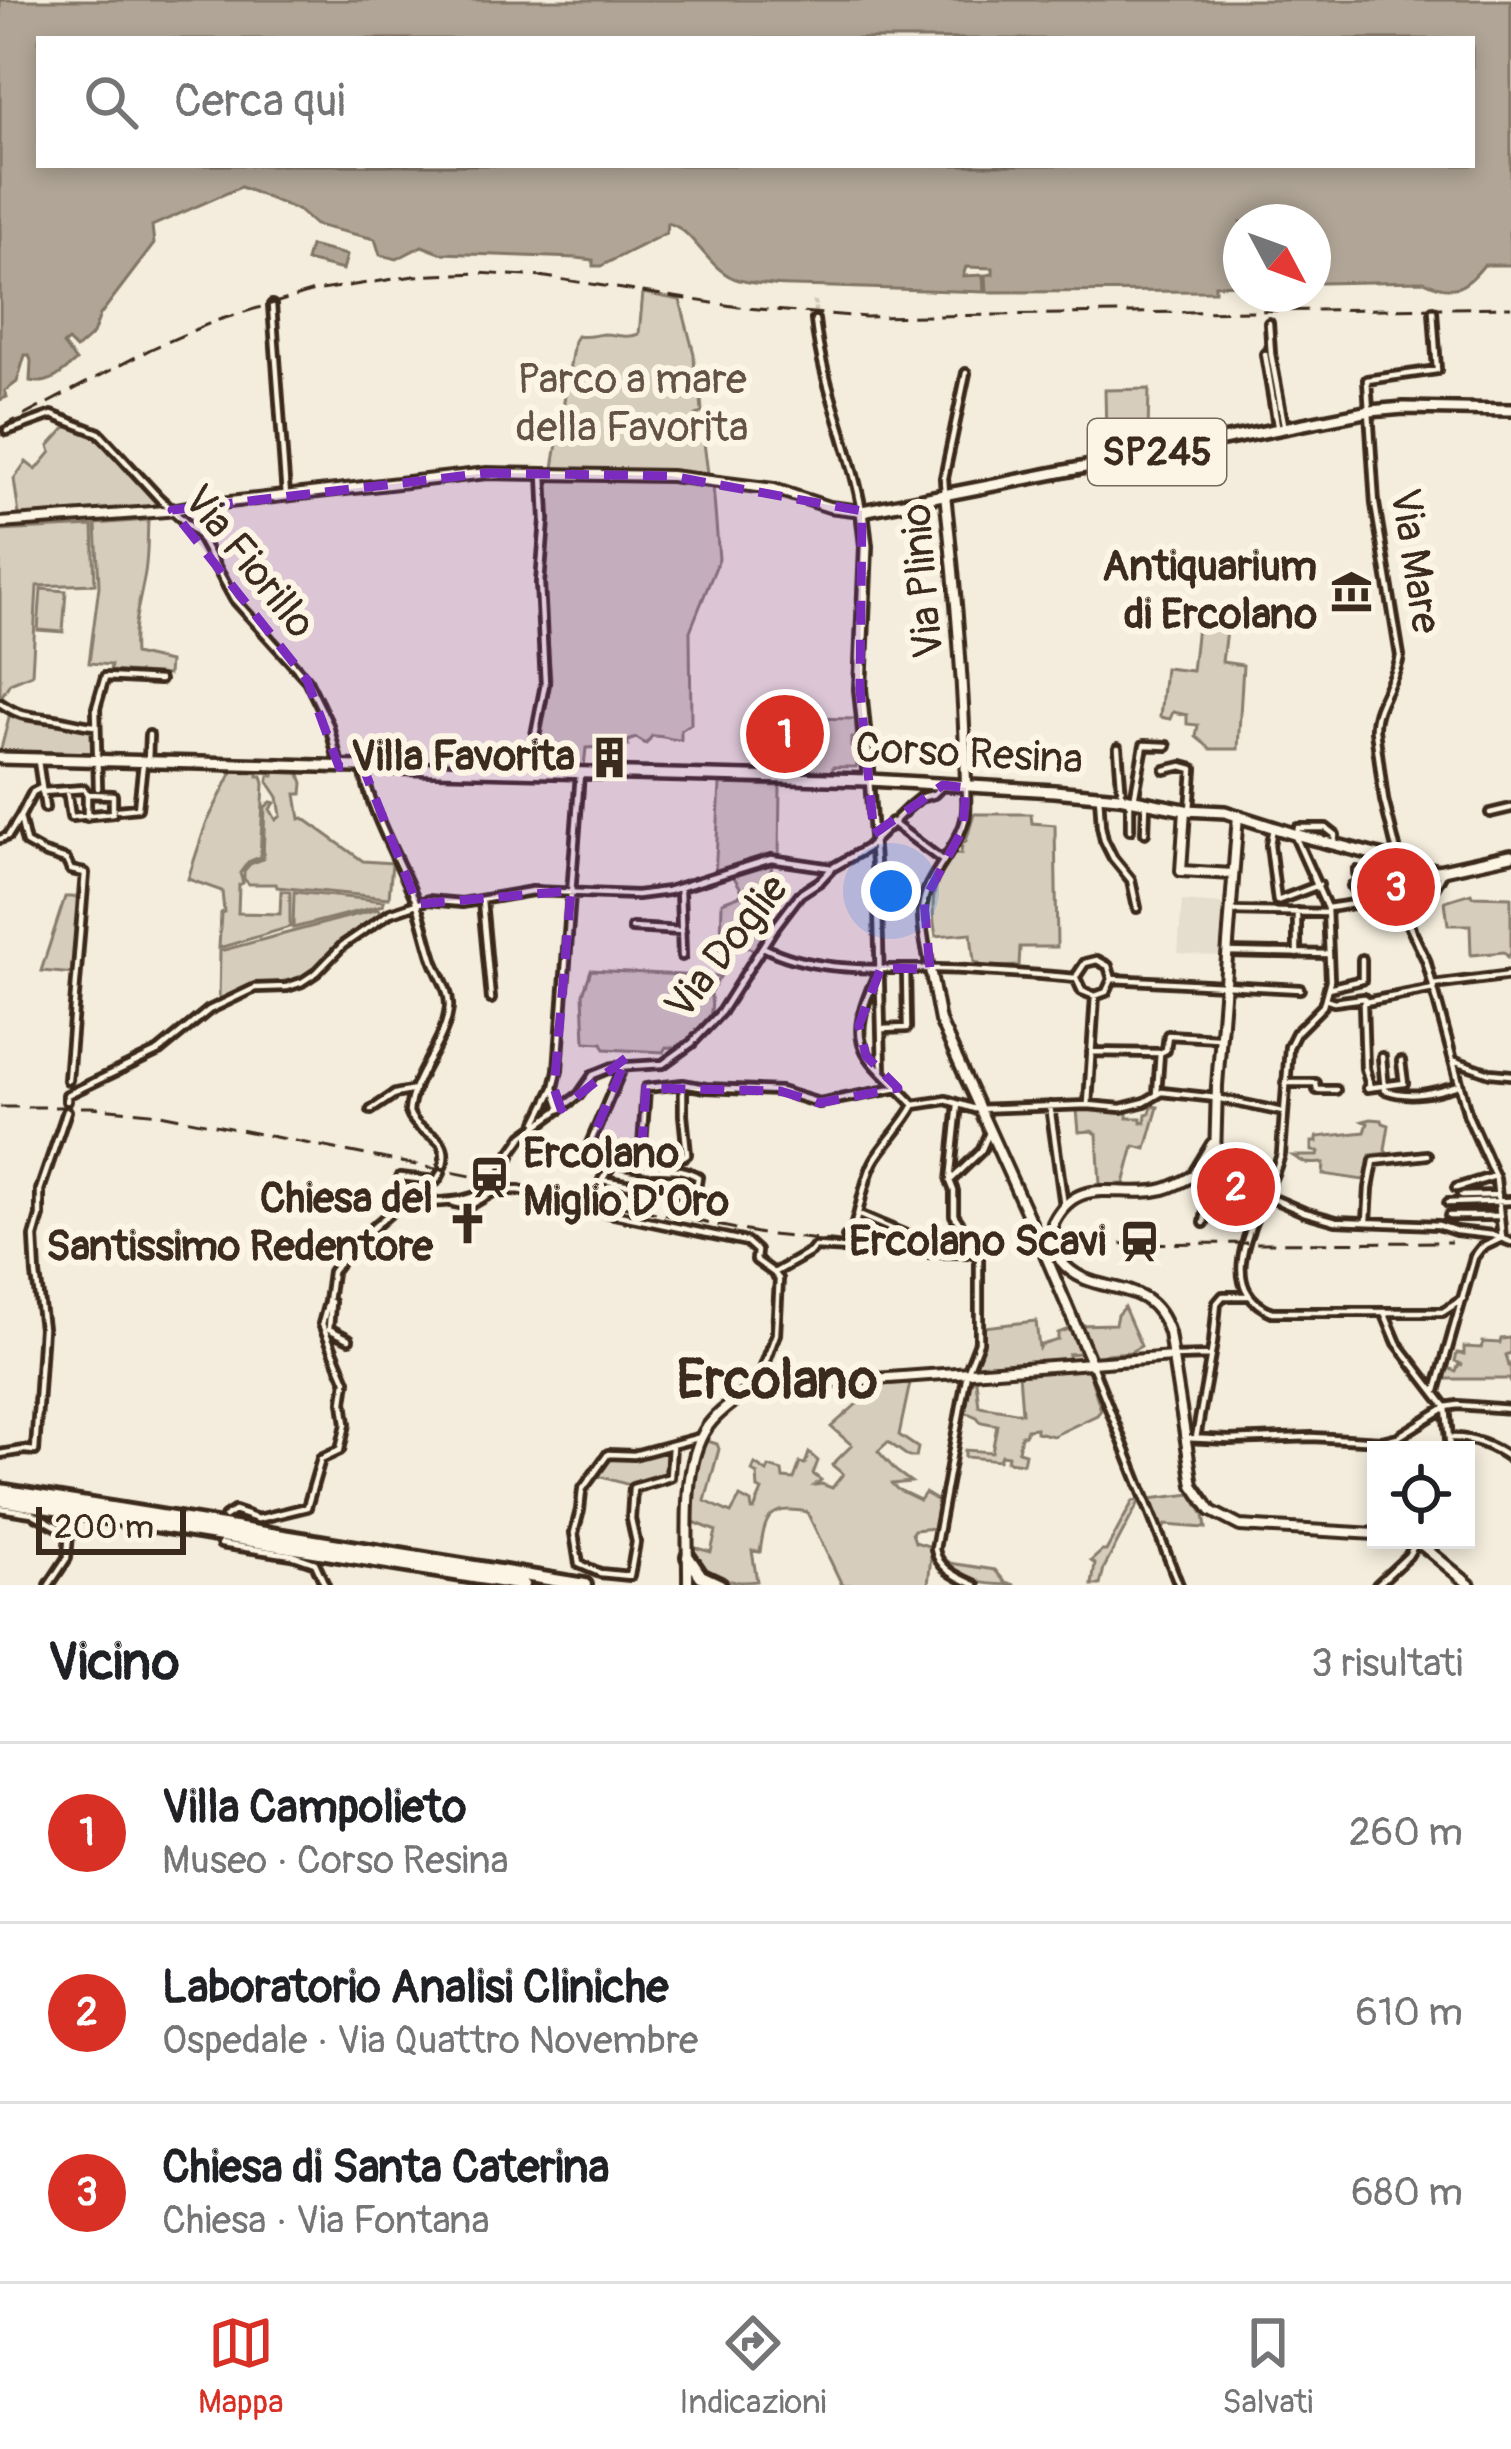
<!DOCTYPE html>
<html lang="it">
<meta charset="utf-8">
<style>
body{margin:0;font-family:Pangolin,sans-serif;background:#f2f2f2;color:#202124}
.controls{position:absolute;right:36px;bottom:36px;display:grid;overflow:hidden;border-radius:0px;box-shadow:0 6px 18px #0003}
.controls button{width:108px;height:108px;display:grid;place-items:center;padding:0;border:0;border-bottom:3px solid #e0e0e0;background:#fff;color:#202124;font:60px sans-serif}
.compass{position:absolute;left:1223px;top:204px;width:108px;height:108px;border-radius:50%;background:#fff;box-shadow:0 6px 18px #0003;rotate:131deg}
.scale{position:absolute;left:36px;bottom:30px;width:150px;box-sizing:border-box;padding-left:12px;border:6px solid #3b2a1e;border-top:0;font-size:33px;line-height:42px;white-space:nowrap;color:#3b2a1e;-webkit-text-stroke:9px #fcf5e5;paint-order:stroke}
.you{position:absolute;left:891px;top:891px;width:42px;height:42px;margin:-30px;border:9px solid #fff;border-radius:50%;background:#1a73e8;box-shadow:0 0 0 18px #1a73e833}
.badge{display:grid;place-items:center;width:78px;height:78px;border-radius:50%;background:#d93025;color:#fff;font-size:39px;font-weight:700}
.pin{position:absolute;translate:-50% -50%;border:6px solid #fff;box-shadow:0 3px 12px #0006}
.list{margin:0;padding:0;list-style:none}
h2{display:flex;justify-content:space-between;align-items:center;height:156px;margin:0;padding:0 48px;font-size:51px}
h2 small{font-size:39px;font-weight:400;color:#757577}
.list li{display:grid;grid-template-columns:78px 1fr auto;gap:36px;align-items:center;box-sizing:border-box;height:180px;padding:0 48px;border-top:3px solid #e0e0e0}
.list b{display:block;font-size:45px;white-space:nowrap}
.list p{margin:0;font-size:39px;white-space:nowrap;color:#757577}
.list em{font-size:39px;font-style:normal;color:#757577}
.icon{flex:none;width:66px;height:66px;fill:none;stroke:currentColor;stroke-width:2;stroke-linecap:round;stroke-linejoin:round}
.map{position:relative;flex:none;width:1511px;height:1585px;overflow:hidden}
.search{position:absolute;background:#fff;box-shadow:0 6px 18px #0003;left:36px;right:36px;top:36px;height:132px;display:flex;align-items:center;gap:30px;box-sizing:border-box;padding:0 42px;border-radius:0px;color:#757577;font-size:45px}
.sheet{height:696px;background:#fff}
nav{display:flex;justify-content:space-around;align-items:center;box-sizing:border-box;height:168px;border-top:3px solid #e0e0e0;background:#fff;font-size:33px;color:#757577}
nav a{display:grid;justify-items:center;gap:6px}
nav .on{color:#d93025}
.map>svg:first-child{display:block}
</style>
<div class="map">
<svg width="1511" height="1585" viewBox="0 0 1511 1585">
<rect width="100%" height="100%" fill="#f4eddd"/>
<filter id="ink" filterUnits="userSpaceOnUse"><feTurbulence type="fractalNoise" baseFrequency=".00833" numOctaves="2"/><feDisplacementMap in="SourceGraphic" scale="24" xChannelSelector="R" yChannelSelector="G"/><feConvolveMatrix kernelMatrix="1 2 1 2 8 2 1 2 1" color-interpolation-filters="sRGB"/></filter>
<g filter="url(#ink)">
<!-- built -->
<path fill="#e5ddce" d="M1182,901l41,3 -4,52 -41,-3z"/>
<!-- green -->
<path fill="#d6cdbd" stroke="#887c6e" stroke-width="3" d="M643,293l37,7 14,54 2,43 5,1 1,15 -6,2v20l8,8 4,30 -155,-5 21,-127 3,-5c11,2 16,-1 27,-2 13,0 22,5 35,0z
M1149,389l-1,44 -42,3 -1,-46z
M67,426l32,7 73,77 -153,5 -5,-36 12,-17 10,8 15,-18 -2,-6z
M547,477l124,3 42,6 6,73 -29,72 1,93 -10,6v10c-11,0 -19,-5 -29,-4l-6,8 -10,-6 -8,3v5l-42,2 -2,19h-5l-1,-5 -42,3 15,-85 -7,-97z
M148,520c-1,19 0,40 -4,58 -5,29 -12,45 -10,76l35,8 -1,13 -58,-4 1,-6 -22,-2 10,-77 -3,-62z
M93,526l2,58 -58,2 -5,88 -22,9 -10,16v-168z
M41,589l25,2 -3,41 -25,-2z
M1197,626l29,4 -4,32 21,3 -5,84h-27l-15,-12 2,-12 -11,-1v-9l-14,-3 -3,7 -10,-2 5,-49 27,3z
M10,713c14,7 26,4 41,7 15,3 27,7 43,8v29l-94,-4z
M807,718l49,1v19h-5v9l3,1 1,9 3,2 -2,8h-23l-1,7 -22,-1 -1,-5h-6c1,-16 7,-35 4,-50z
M233,770h25v6h4l2,8 -4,73 -12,5 -8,11 3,10 -4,2 -1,28 42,1 1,-23 9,1v35l-71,21 2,-35 3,-1 -2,-21 -34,-12 18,-55z
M278,770l21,2 4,11 -1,11h-6l4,25 3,-1 60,43 29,2 -3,35 -112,-11 -1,-3h-27l-5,-5v-8l6,-7 13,-5 2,-52 6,-5 4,1 -5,6 6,11 5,-4 -3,-19 -10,-15 1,-6h5l1,-5z
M720,784l60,2 -1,71 -64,20z
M974,814h57l1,9 23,2 2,122h-37l-1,19 -40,2v-5l-5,-1 -3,-29 -35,3c-7,-38 -3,-49 17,-82h8l1,-10 4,-3z
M773,862l-15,59 2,4 12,6 -13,22 -28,-15 -10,2 1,-38 22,-8 -12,-20z
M294,892l90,9 -1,4 -90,23z
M1471,893l1,3 39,1v56l-3,4 -4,-5 -33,3 -1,-30h-22l-3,-24z
M65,897h16l-6,77 -34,-3z
M378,909l3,5 -43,29 -17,19 -19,15 -22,5 -25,2 -36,18 1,-51z
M591,970l129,7 -10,16c7,25 -9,40 -27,55l-17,-1 -3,5 -58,-3 -3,-6 -17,-1 -2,-48z
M1152,1106l6,1 -12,42 -12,-3 -10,38 -24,1 -3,-51 -5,-3 -13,1 -2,-22 50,-1v9h14v4l4,1 1,-9 4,-1z
M1371,1119l11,1 1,3 6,2 -4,25 2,3 -17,2 -3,20 -4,5 -40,-6 1,-11c-17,1 -17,2 -31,-7h25l1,-4 -7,-1v-9h5v-5l48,-5 3,-9 -5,-2z
M1124,1307l17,39 -11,6 -23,2 -13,5 -15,-34 36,-1 2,-9z
M1036,1321l3,27 2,-3 17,-5v-7l14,-5 9,25 -13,1v7l-94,7 9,-41z
M1511,1338v15l-5,2 3,11h2v17l-2,-4h-65l3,-11 9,3 3,-7 4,1 -8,-4 2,-8 7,1v-7l18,1 1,-6 17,1 1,-4z
M1085,1368l4,4 12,38 -4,5 -44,21 -17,-4v-4l-9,1 -2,6h-4l-3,16 7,2 -2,10 -16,-2 1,-5 -7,-1 -2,5 -34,-3v-7l27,2 5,-27 -16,-3 -4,-5 -15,-6 4,-31h10l3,26 43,7 -3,-40z
M910,1383l-11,52 19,13 -2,9h-7l-21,-15 -10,9 18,20 15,11 -19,2 5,5 23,11 5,-7 15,9 -6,26 -20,2 -2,3 3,9 17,5 -4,38h-86l-35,-73c-39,-7 -42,5 -47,40l-8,-1 5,30c-27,4 -57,-3 -64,-34l18,5 5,-21 -25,-10v-32l13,-49 13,4 2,5 -14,52 26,12 9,-16 11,6 1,7h2l8,-19 -4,-2 -1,-15 -5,-3 3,-7 12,8 2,-5 13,4 1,7 11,1 6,-16 5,1 4,-11 9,8 -5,13 8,6 -6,5 7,-1 10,4 11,-14 -11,-9 20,-20 -21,-18 28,-25 6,-16z
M670,1449l-2,26 -35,11 -39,-11 14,-18h18z
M1191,1494l13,21 2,13 -41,-3 -3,8 -13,-34z
M1140,1500l-36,68 -4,17h-8l3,-21 -4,-3 11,-10h4l27,-50z
M939,1554l11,9 45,7 10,12 10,3c-29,0 -62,-2 -76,-31z"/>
<!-- water -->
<path fill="#b0a596" stroke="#817466" stroke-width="3" fill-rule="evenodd" d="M0,0h1511v227l-2,6 2,32h-27c-19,24 -31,30 -60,16l-103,2 -8,-4v-57h-72v62l-26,1v6l-228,1 -1,-17 7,-1v-6l-27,-1 -3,9 20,-1 1,17c-50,-2 -101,-3 -151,-5 -31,-1 -65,0 -94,-7 -30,-7 -46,-53 -72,-57l-1,10 -65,33h-8v-6l-16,-2 -137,-5 -18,-7 -25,13 -17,-4 -5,-16 -60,-14 -17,-15 -57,-23 -89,39 2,18 -54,71 -7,19 -17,15 -8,-8 -5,4 13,16c-14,12 -26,25 -46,20l1,-20 -2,-6h-4l-8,27 -12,9 2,6 -7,3zM1472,39v126h-1433v-126z
M310,246l37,9 -4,15 -37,-9z"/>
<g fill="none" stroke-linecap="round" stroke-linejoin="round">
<!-- street-tunnel -->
<path stroke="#cfc6b7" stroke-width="4.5" stroke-dasharray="4.5 2" stroke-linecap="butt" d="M815,301v18"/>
<defs>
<path id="street" d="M272,305l14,191
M815,320c7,66 36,126 47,191
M1269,323l2,31 13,70
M1265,354l12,71
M7,431l45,-16 47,18 60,65 39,36 36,65 73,81 22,45 10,40
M945,494l-1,-16 22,-105
M0,703c20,13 23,12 46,15 17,1 32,7 49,8
M1118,748l4,49
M38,761l7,47
M148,762l1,-27
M363,768c8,46 34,88 52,131 8,21 12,43 19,63 6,15 16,29 15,45 -3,37 -37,68 -40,105 10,27 42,19 34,53
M1165,770l17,-4 11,3 -3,41
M528,771l17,-87 -5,-101 5,-63 -2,-46
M869,780l9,125 4,167
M41,788l-8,4 -13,25 6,26 18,10 22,7 5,10 14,3 -17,207
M98,788l-2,-80 9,-31 55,3
M67,790l4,27 42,-4v-18l-26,-1
M42,792l42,-3 3,5v23
M1099,795l2,31 3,14 9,18 18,22 6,28
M1130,799v31
M1134,800l10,-55 23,1
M118,810l20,-2 5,-45
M1490,813l21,-5
M891,822l52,39
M1273,827l-3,18 7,56 42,-16
M1297,832l1,-4h28l9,7 -1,10
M1145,833l1,-29
M1294,834l33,74 3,72 -7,26 -27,27 -7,14 -8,107c-12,47 -77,130 -9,158h171l20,-13
M0,839l8,-3 12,-19
M1398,856l-14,-56 -9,-70c-1,-26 21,-48 25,-74l-25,-152 -8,-124 70,-10 -4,-59
M1382,861l8,41
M1403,874l4,47 19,39 42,156 28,63 6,59 -21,10 -7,9 -38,134
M1352,886l4,7 3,-1 -2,-21
M680,889l2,67
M482,901l9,98
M1327,908c17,-2 34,-6 51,-7 39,0 42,16 65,-28
M1231,911l96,2
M1297,912v42
M632,928l50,3
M763,947c53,27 116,21 174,22 46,1 93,5 139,9
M1227,952l101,2
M930,969c-3,-18 -9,-38 -8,-57 2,-34 30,-55 41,-86 5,-12 3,-25 3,-38
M1077,975l8,-12 12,-3 11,6 4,13
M1076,978l6,13 13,5 11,-4 6,-13
M875,979c-33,73 -7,76 39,126
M1112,979l188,10
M1433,985l78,-10
M1328,988l34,-8v-21
M1325,999l9,3 30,-4 1,4 69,-13
M1365,1002l-2,2 2,64 5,19
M882,1029l25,-1 -1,-59
M1091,1052l69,1 -3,41
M1160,1053l6,-3 2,-15 50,3
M1382,1057l3,33c25,9 48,3 73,-5
M1453,1060l37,13 21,2
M623,1066l-37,87 55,7 5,-72 37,-4 23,4 74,3 39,12 79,-15
M1285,1083h31l1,7h19
M554,1088l7,21
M1367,1088l37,-5 -3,-22
M67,1101v-6l92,-44 50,-41 46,-22 32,-1 15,-5 15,-10 26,-27 47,-32 38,-13 34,3 70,-12 105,4 31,-4 103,-32 61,9 35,-20 42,-41 11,-9 14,-4 9,-9
M958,1104l-8,77 4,10v24l14,21
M1088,1104l7,-108
M914,1105l32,-5 29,9 113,-4 33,3 24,-6 17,-10 54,6 67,14
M1050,1106l14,100
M371,1110l24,-16 20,-4
M537,1122l17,-34 4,-18 22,-297
M651,1169c8,-11 26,-6 36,-15l-4,-39v-31
M1207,1169l16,5 9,7 72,31 32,9 102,4 18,6 36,4 19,7
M503,1176l8,-23 12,-17 56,-41 14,-20 20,-8 50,-3 29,-21 29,-31 54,-85 25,-33 20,-13 12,-13
M400,1177l36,4 5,-8
M950,1181l31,-30 7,-16
M1456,1188l39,-12
M695,1195l3,-18c-18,-11 -34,-7 -53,-9 -10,-2 -21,-4 -32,-6l-11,18 115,20 1,12
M1461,1196l37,-1
M454,1203l15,3 26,-15 24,-1 61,17 167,35 10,9 -1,9 18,13
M1448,1203l63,-2
M859,1215l47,20 62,1
M1449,1216h51
M1367,1221l2,-33 5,-27 53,-6
M1204,1223l10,-56
M846,1237l5,-1c9,-23 12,-55 23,-75 10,-18 29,-35 40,-56
M922,1248v5h53l4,5v84l-12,31 -32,176c3,20 23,28 40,36
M774,1273l37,-21 4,-5 107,6
M1384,1312l13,31 49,64 4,43
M349,1339l-20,-10 2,-27h-3l4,-30 17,-23 50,-44c34,-6 67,4 96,-21
M1173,1357l36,-1
M1092,1365l87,220
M761,1375l15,-41 3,-55 -5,-6
M1185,1438l44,2 83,-3 70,4 16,-4 48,-30 12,-2 53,4
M1196,1438l17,-95 4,-40 6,-7h25
M1450,1438c23,-1 43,8 61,21
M672,1446l-2,31 -37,11 -2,31 5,23 -6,34 -30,-3 -21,-9 -5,-31 6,-23 2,-20 26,-36 26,1 67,-18
M25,1450l10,1 8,-123 -7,-54 -2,-37 6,-21v-26l27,-79
M0,1454l24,-4
M0,1508l32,5 37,20 -2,25 -18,27
M225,1517l9,-6 24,8 49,-12 14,-48 19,-9 6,-26 -3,-22 3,-21 -24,-57 6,-22
M221,1544l71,11 23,8 10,22
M1377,1585l31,-29 6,-10"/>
<path id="secondary" d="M945,494c11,97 19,194 21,292
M0,523l166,-12 28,-5 293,-33 56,1 128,2 103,13 55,18 33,4
M1185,810l-4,61 52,3
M930,969l10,52 99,219
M1215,1158l2,-72 21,-271
M1195,1172l17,-28
M1053,1223c25,-51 69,-23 111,-34 15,-4 29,-14 43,-20
M1042,1247l50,118
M1060,1260c33,42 89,10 109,73l24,152 18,26 29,15 136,8
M755 1382a7 7 0 1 1 14 0a7 7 0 1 1-14 0Z
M769,1385l11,1 393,-29
M1406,1540l17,6 47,39
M688,1585c1,-45 -9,-128 24,-164 12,-14 29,-24 44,-35"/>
<path id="primary" d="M0,758l869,22 185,11 65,6 66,13 40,2 69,22 144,37 73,-16
M869,780l-9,-91 6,-143 -4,-35 508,-100 34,-3 107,2"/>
<path id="highway" d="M0,1490l585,95
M0,1500l523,85
M688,1557l13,19 19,9"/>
</defs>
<!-- street casing -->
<use href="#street" stroke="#3b2a1e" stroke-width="14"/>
<!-- secondary casing -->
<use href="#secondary" stroke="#3b2a1e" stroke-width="16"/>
<!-- primary casing -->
<use href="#primary" stroke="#3b2a1e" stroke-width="18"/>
<!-- highway casing -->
<use href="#highway" stroke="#3b2a1e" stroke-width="20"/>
<!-- street -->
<use href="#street" stroke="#fcf5e5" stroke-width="4.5"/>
<!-- secondary -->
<use href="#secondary" stroke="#fcf5e5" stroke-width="8"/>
<!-- primary -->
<use href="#primary" stroke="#fcf5e5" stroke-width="9"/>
<!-- highway -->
<use href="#highway" stroke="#fcf5e5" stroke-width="10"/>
<!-- rail -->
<path stroke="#3b2a1e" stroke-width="3" stroke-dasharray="18 9" stroke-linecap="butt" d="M0,428l151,-79 64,-28 99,-30 100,-15 62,-3 70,4 199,31 121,9 645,-10
M0,1107h91l69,7 602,120 108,11 581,-3"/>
<defs>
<path id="secondary-bridge" d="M1053,1223v20l7,17"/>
</defs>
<!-- secondary-bridge casing -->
<use href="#secondary-bridge" stroke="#3b2a1e" stroke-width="16" stroke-linecap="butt"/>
<!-- secondary-bridge -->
<use href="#secondary-bridge" stroke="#fcf5e5" stroke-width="8"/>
</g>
</g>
<!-- marked area -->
<path fill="#7b2cbf" fill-opacity="0.2" stroke="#7b2cbf" stroke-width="9" stroke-dasharray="24 15" stroke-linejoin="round" d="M487,473l184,3 191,35 -2,178 14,145 69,-49 23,3 -3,41 -39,72 6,68 -49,-1 -22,57 7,31 32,32 -79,15 -39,-12 -134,-3 -5,72 -55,-7 41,-96 -66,52 -7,-21 17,-197 -154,13 -54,-137h-24l-32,-87 -135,-170z"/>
<!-- icons -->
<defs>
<symbol id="museum-bare" viewBox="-9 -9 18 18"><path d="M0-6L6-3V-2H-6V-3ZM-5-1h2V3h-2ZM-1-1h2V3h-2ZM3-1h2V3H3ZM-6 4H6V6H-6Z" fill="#3b2a1e" stroke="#fcf5e5" stroke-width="2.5" paint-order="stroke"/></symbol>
<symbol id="building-bare" viewBox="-9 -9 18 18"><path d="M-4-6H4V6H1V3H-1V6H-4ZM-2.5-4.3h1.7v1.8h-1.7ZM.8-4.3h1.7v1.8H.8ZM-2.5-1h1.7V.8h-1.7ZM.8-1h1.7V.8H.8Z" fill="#3b2a1e" stroke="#fcf5e5" stroke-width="2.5" paint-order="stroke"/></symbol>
<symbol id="station-bare" viewBox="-9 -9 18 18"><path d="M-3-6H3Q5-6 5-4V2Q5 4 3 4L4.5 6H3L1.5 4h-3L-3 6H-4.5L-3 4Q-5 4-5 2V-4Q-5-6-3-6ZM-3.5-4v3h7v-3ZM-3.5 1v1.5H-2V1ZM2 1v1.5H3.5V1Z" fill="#3b2a1e" stroke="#fcf5e5" stroke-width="2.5" paint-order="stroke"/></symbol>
<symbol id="church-bare" viewBox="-9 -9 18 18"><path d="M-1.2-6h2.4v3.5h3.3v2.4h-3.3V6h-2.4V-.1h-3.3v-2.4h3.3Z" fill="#3b2a1e" stroke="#fcf5e5" stroke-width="2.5" paint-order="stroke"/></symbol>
</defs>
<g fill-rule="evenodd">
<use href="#museum-bare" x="1322" y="562" width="59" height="59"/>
<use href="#building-bare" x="580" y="728" width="59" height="59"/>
<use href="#station-bare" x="460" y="1148" width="59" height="59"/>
<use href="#church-bare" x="438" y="1194" width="59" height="59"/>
<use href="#station-bare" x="1110" y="1212" width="59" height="59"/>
</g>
<g text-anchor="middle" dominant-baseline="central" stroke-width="12" stroke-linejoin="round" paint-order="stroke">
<!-- shield labels -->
<rect fill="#fcf5e5" stroke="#75675a" stroke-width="3" x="1088" y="419" width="138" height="66" rx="9"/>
<g font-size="39" font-weight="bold" fill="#3b2a1e">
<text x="1157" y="452">SP245</text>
</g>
<!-- park labels -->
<g font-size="42" fill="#625346" stroke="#fcf5e5">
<text x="632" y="380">Parco a mare<tspan x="632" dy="48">della Favorita</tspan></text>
</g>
<!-- street labels -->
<g font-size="42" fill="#3b2a1e" stroke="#fcf5e5">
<text transform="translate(1415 561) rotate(81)">Via Mare</text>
<text transform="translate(249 562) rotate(51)">Via Fiorillo</text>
<text transform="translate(923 581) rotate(-95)">Via Plinio</text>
<text transform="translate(969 754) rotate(3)">Corso Resina</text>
<text transform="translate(727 947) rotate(-52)">Via Doglie</text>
</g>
<!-- poi labels -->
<g font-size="42" font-weight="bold" fill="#3b2a1e" stroke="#fcf5e5" text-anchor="end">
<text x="1317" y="567">Antiquarium<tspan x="1317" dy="48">di Ercolano</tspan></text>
<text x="575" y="757">Villa Favorita</text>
<text x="523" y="1154" text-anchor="start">Ercolano<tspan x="523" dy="48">Miglio D'Oro</tspan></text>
<text x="433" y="1199">Chiesa del<tspan x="433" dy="48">Santissimo Redentore</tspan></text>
<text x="1106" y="1242">Ercolano Scavi</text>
</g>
<!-- district labels -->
<g font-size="54" font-weight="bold" fill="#3b2a1e" stroke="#fcf5e5">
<text x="777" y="1381">Ercolano</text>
</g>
</g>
</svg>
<div class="controls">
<button><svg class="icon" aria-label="locate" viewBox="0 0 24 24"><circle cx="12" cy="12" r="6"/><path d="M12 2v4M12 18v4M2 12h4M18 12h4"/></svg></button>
</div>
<svg class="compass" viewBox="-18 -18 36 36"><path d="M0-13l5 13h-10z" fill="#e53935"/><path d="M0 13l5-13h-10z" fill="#757577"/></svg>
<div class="scale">200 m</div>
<div class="you"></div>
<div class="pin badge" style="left:785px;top:734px">1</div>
<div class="pin badge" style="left:1236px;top:1187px">2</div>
<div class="pin badge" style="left:1396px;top:887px">3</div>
<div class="search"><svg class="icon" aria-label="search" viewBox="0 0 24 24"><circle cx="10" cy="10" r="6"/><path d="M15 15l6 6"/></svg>Cerca qui</div>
</div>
<section class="sheet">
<h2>Vicino<small>3 risultati</small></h2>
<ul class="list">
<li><span class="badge">1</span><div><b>Villa Campolieto</b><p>Museo · Corso Resina</p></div><em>260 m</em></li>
<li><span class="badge">2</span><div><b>Laboratorio Analisi Cliniche</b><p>Ospedale · Via Quattro Novembre</p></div><em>610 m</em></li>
<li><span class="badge">3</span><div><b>Chiesa di Santa Caterina</b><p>Chiesa · Via Fontana</p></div><em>680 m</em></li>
</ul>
</section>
<nav>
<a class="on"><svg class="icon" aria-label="map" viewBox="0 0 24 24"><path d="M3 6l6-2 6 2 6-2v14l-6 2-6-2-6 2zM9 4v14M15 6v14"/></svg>Mappa</a>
<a><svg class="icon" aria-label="directions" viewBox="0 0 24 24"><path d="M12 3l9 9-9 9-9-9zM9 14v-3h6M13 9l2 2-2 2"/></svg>Indicazioni</a>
<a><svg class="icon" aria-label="saved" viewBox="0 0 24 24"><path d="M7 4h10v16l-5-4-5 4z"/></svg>Salvati</a>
</nav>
